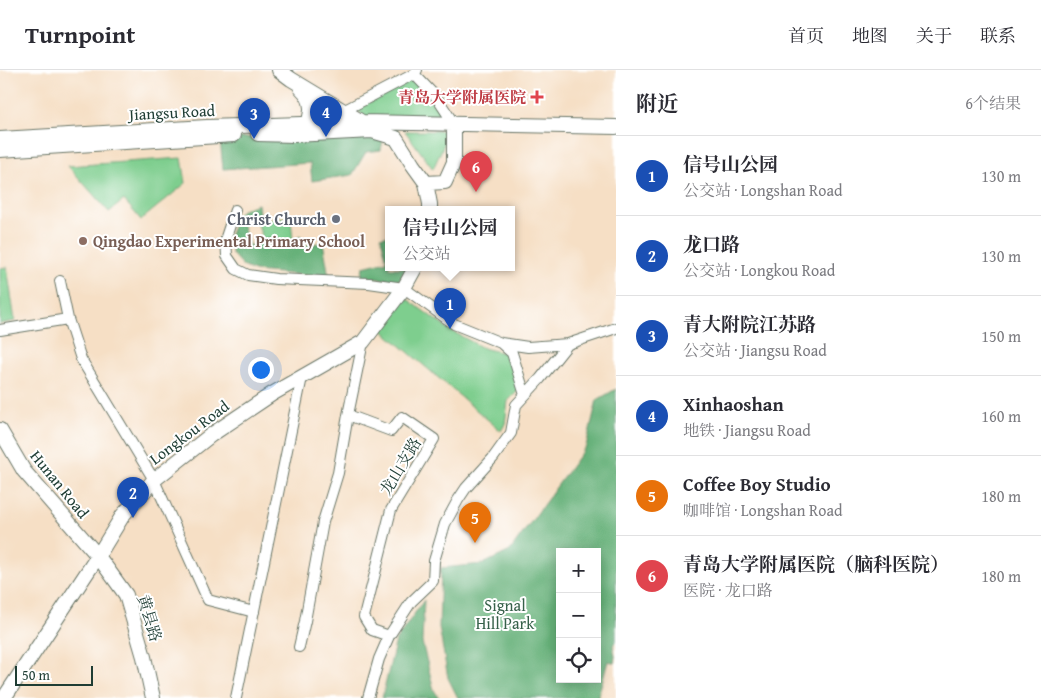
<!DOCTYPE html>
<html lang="zh">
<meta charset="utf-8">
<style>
body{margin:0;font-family:"Gentium Book Plus","Noto Serif SC",serif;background:#f7f7f7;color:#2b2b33}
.controls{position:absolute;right:15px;bottom:15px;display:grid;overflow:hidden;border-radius:0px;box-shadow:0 2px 12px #0003}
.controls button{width:45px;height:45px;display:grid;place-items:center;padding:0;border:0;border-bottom:1px solid #e1e1e2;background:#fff;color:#2b2b33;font:25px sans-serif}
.scale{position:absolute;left:15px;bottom:12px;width:78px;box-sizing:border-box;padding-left:5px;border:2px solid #1f3d34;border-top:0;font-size:14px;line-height:18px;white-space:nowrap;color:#1f3d34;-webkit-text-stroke:4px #fff;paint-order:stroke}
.you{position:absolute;left:260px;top:299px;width:18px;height:18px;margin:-12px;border:4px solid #fff;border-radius:50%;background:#1a73e8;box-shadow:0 0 0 8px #1a73e833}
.badge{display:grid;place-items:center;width:32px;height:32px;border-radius:50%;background:#d1495b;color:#fff;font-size:16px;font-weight:700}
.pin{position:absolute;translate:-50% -41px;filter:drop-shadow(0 1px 2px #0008)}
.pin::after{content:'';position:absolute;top:26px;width:18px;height:15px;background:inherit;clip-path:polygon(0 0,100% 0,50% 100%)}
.popup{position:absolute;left:385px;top:136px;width:130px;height:65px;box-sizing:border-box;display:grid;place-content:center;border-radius:0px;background:#fff;filter:drop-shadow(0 1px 4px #0005);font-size:16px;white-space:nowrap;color:#7c7c81}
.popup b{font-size:19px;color:#2b2b33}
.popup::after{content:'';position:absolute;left:50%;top:100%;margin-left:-10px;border:10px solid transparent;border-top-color:#fff}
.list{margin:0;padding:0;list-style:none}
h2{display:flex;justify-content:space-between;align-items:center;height:65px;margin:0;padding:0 20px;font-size:21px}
h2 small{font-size:16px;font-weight:400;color:#7c7c81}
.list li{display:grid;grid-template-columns:32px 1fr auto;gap:15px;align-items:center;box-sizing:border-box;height:80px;padding:0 20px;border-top:1px solid #e1e1e2}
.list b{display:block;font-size:19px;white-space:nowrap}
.list p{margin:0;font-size:16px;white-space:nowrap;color:#7c7c81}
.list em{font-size:16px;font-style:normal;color:#7c7c81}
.icon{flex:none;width:28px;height:28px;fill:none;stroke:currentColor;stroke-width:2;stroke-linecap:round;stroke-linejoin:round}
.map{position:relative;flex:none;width:616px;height:628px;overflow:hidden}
header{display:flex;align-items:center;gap:30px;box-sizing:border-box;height:70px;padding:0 25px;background:#fff;border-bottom:1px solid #e1e1e2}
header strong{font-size:24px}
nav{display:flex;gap:28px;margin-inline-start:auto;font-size:18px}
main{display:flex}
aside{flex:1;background:#fff}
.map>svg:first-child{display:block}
</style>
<header>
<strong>Turnpoint</strong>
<nav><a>首页</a><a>地图</a><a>关于</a><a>联系</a></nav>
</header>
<main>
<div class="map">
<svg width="616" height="628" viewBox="0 0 616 628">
<rect width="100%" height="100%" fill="#fff"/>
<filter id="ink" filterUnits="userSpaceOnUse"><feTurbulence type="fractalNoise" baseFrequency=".02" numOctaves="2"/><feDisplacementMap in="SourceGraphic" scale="10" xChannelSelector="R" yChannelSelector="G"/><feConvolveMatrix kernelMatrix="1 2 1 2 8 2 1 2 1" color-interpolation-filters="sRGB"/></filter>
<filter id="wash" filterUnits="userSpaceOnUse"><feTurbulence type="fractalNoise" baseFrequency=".0096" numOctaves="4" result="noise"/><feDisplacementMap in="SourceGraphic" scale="20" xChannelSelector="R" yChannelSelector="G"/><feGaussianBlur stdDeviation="1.12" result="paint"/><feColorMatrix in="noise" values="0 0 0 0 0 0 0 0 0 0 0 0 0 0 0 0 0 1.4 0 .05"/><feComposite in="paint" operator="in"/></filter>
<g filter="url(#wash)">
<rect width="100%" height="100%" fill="#f6dfc5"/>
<!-- green -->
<path fill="#7ece8e" stroke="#4e8661" d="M412,9l21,20 14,21 -81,-1 -9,-10z
M405,61h45l-17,38z
M182,88l4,25 -45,37 -17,-20 -15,12 -41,-46z
M287,147l4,3 2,20 -19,9 -4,-10 -7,2 -6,-20z
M7,197l8,54 -15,3v-56z
M406,228l42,31 35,19 25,6 12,35 -12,12 -3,23 -4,7 -120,-102z"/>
<!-- forest -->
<path fill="#66b179" stroke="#427756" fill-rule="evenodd" d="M362,62l21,8 -2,10 -15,2 -14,23 -40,6 -2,-18 -87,6 -3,-30z
M258,134l1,10 -18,6 8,26 21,-8 4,11 27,-13 2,10 20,-4 6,35 -75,-6 -11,-5 -11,-12 -3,-17 9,-24 8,-5z
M389,165v33h17l-6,12 -39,-2 2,-11 24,-6 -6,-24z
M616,319v252l-3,4 2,11 -1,7 -6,-2 -10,35 1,2h-141l-10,-20 -9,-51 2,-59 42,-4 27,-13 76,-105 11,-46zM560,482h37v127h-37z
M424,530l-2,42 12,48 5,8h-57l14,-58z"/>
</g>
<g filter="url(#ink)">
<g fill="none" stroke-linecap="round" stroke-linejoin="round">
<defs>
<path id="street" d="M414,4l23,24 17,26
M343,41l71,-37 3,-4
M235,140l-9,27 1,19 9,13 12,6 28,4 93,4 35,5 50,36 47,19 27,4 40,-3 48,-16
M60,211l8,38 13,40 73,121 54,120 46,12
M0,260l68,-11
M363,272l-15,73 43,16 11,-14 32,22 -43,71 -27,107 8,13 17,6
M502,274l10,9 13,42
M299,577l6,-26 18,-99 15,-49 10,-58
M236,628l66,-321
M368,628l11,-39 10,-23 22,-34 22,-21 1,-20 11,-37 13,-24 8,-12 27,-30 18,-25 5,-28 24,-26 28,-35"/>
<path id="secondary" d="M279,0l12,9 71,43
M301,18c14,13 11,26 5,42
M258,64l36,1 78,-4 24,7
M396,68l17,27 13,18 4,21v6
M0,69l207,-12 155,-5 254,5
M0,80l234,-15
M426,113l19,-1 9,-20v-38
M0,360l24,41 74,85 28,39 18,62 9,41
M4,628l94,-142 25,-41 31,-35 57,-45 61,-41 91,-52 41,-54 11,-20"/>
</defs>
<!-- street casing -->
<use href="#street" stroke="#6a7667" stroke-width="12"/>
<!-- secondary casing -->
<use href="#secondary" stroke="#6a7667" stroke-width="16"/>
<!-- street -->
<use href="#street" stroke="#fff" stroke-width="10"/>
<!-- secondary -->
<use href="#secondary" stroke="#fff" stroke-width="14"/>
</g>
</g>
<!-- markers -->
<path fill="#e0444e" stroke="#fff" stroke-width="2" d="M534.5 19.5h5v5h5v5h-5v5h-5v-5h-5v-5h5z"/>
<circle fill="#6b7280" stroke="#fff" stroke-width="2" cx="336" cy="149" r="5"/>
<circle fill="#8d6e63" stroke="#fff" stroke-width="2" cx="83" cy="171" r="5"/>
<g text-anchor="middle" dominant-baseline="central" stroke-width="4" stroke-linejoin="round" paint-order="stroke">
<!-- health labels -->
<g font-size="16" font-weight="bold" fill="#be3a42" stroke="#fff" text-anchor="end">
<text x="526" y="27">青岛大学附属医院</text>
</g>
<!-- street labels -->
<g font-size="16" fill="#1f3d34" stroke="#fff">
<text transform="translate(172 42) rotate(-3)">Jiangsu Road</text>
<text transform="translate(189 362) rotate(-37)">Longkou Road</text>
<text transform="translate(400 396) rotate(-59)">龙山支路</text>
<text transform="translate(60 414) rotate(51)">Hunan Road</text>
<text transform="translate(150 548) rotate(73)">黄县路</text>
</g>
<!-- worship labels -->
<g font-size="16" font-weight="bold" fill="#5b616d" stroke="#fff" text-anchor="end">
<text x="326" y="149">Christ Church</text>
</g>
<!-- education labels -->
<g font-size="16" font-weight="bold" fill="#785e54" stroke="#fff" text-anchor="start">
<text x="93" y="171">Qingdao Experimental Primary School</text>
</g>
<!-- park labels -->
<g font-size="16" fill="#37614a" stroke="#fff">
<text x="505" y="535">Signal<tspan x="505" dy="18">Hill Park</tspan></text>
</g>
</g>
</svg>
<div class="controls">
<button>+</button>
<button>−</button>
<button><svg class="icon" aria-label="locate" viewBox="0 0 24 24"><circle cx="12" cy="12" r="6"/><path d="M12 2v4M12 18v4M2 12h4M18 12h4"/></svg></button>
</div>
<div class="scale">50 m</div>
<div class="you"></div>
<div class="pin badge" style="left:450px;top:259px;background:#1a4fb4">1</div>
<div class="popup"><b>信号山公园</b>公交站</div>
<div class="pin badge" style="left:133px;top:448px;background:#1a4fb4">2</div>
<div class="pin badge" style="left:254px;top:69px;background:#1a4fb4">3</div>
<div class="pin badge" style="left:326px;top:67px;background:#1a4fb4">4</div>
<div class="pin badge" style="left:475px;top:473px;background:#e8710a">5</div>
<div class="pin badge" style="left:476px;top:122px;background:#e0444e">6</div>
</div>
<aside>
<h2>附近<small>6个结果</small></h2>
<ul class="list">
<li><span class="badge" style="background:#1a4fb4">1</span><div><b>信号山公园</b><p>公交站 · Longshan Road</p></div><em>130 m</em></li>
<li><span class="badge" style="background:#1a4fb4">2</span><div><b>龙口路</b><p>公交站 · Longkou Road</p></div><em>130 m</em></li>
<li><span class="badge" style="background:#1a4fb4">3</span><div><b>青大附院江苏路</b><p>公交站 · Jiangsu Road</p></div><em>150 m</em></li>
<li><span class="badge" style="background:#1a4fb4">4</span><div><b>Xinhaoshan</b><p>地铁 · Jiangsu Road</p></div><em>160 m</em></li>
<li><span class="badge" style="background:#e8710a">5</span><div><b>Coffee Boy Studio</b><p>咖啡馆 · Longshan Road</p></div><em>180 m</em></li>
<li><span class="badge" style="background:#e0444e">6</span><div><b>青岛大学附属医院（脑科医院）</b><p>医院 · 龙口路</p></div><em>180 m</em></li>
</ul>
</aside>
</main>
